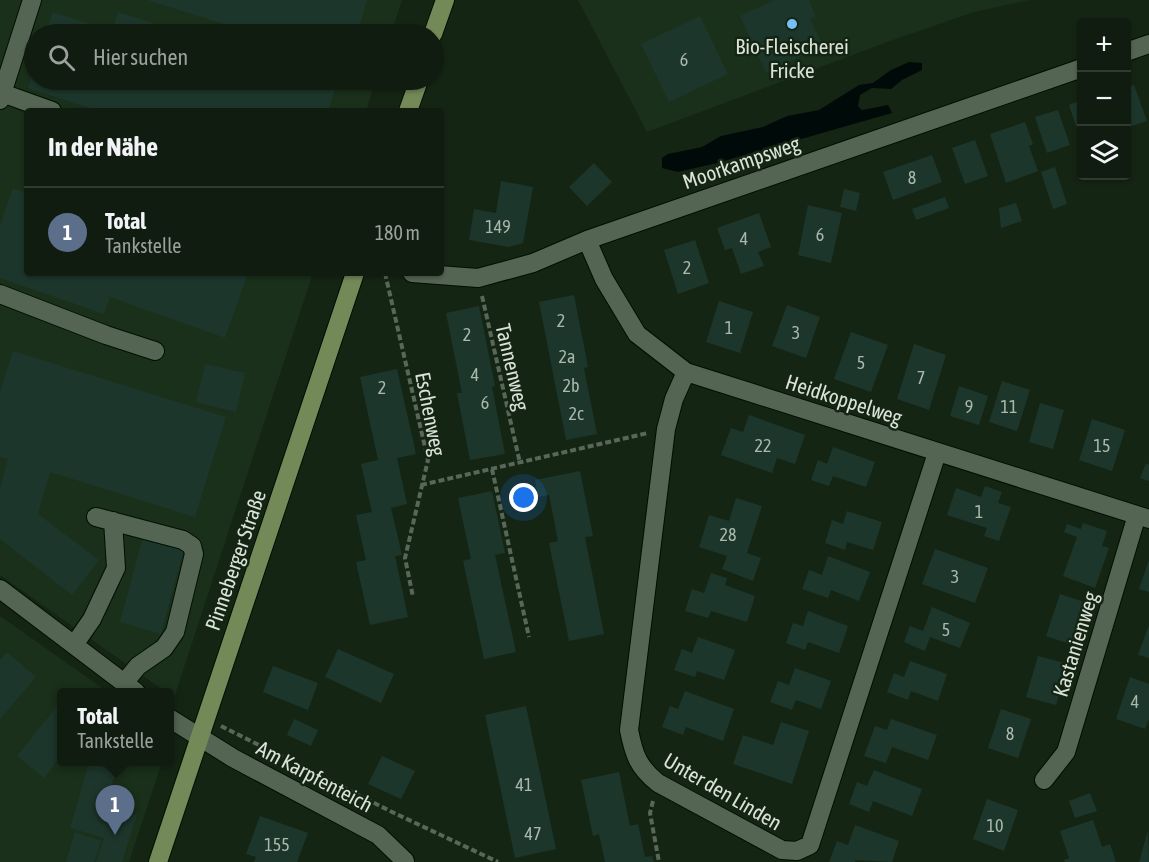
<!DOCTYPE html>
<html lang="de">
<meta charset="utf-8">
<style>
body{margin:0;font-family:"Asap Condensed",sans-serif;background:#192518;color:#f1f3f6}
.controls{position:absolute;right:18px;top:18px;display:grid;overflow:hidden;border-radius:6px;box-shadow:0 2px 4px #0004}
.controls button{width:54px;height:54px;display:grid;place-items:center;padding:0;border:0;border-bottom:2px solid #303a2f;background:#101c0f;color:#f1f3f6;font:30px sans-serif}
.you{position:absolute;left:524px;top:498px;width:21px;height:21px;margin:-15px;border:4px solid #fff;border-radius:50%;background:#1a73e8;box-shadow:0 0 0 9px #1a73e833}
.badge{display:grid;place-items:center;width:39px;height:39px;border-radius:50%;background:#ea580c;color:#fff;font-size:20px;font-weight:700}
.pin{position:absolute;translate:-50% -50px;filter:drop-shadow(0 2px 3px #0008)}
.pin::after{content:'';position:absolute;top:32px;width:21px;height:18px;background:inherit;clip-path:polygon(0 0,100% 0,50% 100%)}
.popup{position:absolute;left:57px;top:688px;width:117px;height:78px;box-sizing:border-box;display:grid;place-content:center;border-radius:6px;background:#101c0f;filter:drop-shadow(0 2px 4px #0005);font-size:20px;white-space:nowrap;color:#9ca19e}
.popup b{font-size:22px;color:#f1f3f6}
.popup::after{content:'';position:absolute;left:50%;top:100%;margin-left:-12px;border:12px solid transparent;border-top-color:#101c0f}
.list{margin:0;padding:0;list-style:none}
h2{display:flex;justify-content:space-between;align-items:center;height:78px;margin:0;padding:0 24px;font-size:26px}
h2 small{font-size:20px;font-weight:400;color:#9ca19e}
.list li{display:grid;grid-template-columns:39px 1fr auto;gap:18px;align-items:center;box-sizing:border-box;height:90px;padding:0 24px;border-top:2px solid #303a2f}
.list b{display:block;font-size:22px;white-space:nowrap}
.list p{margin:0;font-size:20px;white-space:nowrap;color:#9ca19e}
.list em{font-size:20px;font-style:normal;color:#9ca19e}
.icon{flex:none;width:33px;height:33px;fill:none;stroke:currentColor;stroke-width:2;stroke-linecap:round;stroke-linejoin:round}
.map{position:relative;flex:none;width:1149px;height:862px;overflow:hidden}
.search{position:absolute;background:#101c0f;box-shadow:0 2px 4px #0004;left:24px;top:24px;width:420px;height:66px;display:flex;align-items:center;gap:15px;box-sizing:border-box;padding:0 21px;border-radius:33px;color:#9ca19e;font-size:22px}
.panel{position:absolute;background:#101c0f;box-shadow:0 2px 4px #0004;left:24px;top:108px;width:420px;height:168px;border-radius:6px}
.map>svg:first-child{display:block}
</style>
<div class="map">
<svg width="1149" height="862" viewBox="0 0 1149 862">
<rect width="100%" height="100%" fill="#152514"/>
<!-- built -->
<path fill="#1a301a" d="M0,0h402l-11,34h-357v46h342l-10,31h-339v162h286l-139,425 -5,-6h-3l-166,-117z
M578,0h451l-55,12 -84,29 -243,91z
M0,616l108,76h-47v70h101l-33,100h-129z"/>
<!-- water -->
<path fill="#000a08" d="M909,62l13,1v7l-20,10 -11,9 -19,-1 -12,7 -2,11 4,4 26,-5 4,8 -175,50 -39,9 -16,-4v-10l6,-4 34,-7 19,-11 42,-9 24,-11 32,-6 40,-25 14,-2 18,-13z"/>
<!-- building -->
<path fill="#1d362b" d="M147,0h220l-10,34h-101z
M775,0h34l7,17 -6,2 13,27 -57,27 -26,-57z
M53,12l59,19 6,-19 69,22h-142z
M700,16l28,58 -59,28 -28,-58z
M34,69v11h292l11,3 -9,28h-229l-71,-23z
M1134,85l13,36 -21,7v-41z
M1082,100v41h-1l-12,-36z
M1058,110l12,35 -23,8 -12,-36z
M1025,122l8,22 -4,2 9,25 -32,12 -16,-49z
M975,140l13,36 -23,8 -13,-36z
M932,155l10,27 -49,18 -10,-28z
M594,163l18,19 -25,24 -18,-19z
M1055,167l12,37 -14,5 -12,-37z
M501,181l32,6 -10,56 -14,4 -40,-7 5,-31 22,4z
M13,188l14,5v80h221l-23,65 -115,-41 -6,17 -104,-36v-53z
M844,189l16,4 -4,18 -16,-4z
M945,197l4,11 -33,12 -4,-11z
M1016,203l6,18 -21,7 -2,-20z
M808,205l34,8 -11,50 -33,-8z
M759,213l12,34 -13,5 6,14 -23,8 -9,-26 -7,2 -8,-22z
M695,240l14,43 -31,11 -14,-44z
M574,295l14,72 -4,1 13,66 -31,6 -27,-138z
M719,301l34,11 -13,41 -34,-11z
M787,305l33,12 -14,41 -34,-12z
M479,306l16,80 -3,1 13,67 -35,6 -13,-67h5l-16,-80z
M851,332l37,13 -17,47 -37,-13z
M914,344l32,11 -17,55 -32,-11z
M13,351l213,66 -31,100 -145,-45 -12,42 61,46 -27,35 -72,-56v-50l8,-30 -8,-2v-65z
M205,364l40,9 -9,39 -40,-10z
M397,369l19,85 -19,4 10,46 -16,4 11,47 -7,1 13,61 -38,8 -14,-63 10,-2 -10,-45 16,-3 -11,-48 17,-4 -18,-83z
M1002,381l28,9 -13,41 -28,-9z
M959,386l29,10 -9,29 -29,-9z
M1040,403l24,7 -11,39 -24,-7z
M749,415l56,20 -10,29 -18,-6 -5,15 -51,-18 10,-27 12,4z
M1092,419l33,11 -13,41 -33,-11z
M833,447l42,15 -9,25 -33,-11 -4,10 -18,-6 7,-20 9,4z
M1146,463l3,2v16l-9,-3z
M580,471l13,65 -8,1 19,97 -35,7 -20,-98 9,-2 -9,-46 -11,2 -3,-17z
M985,486l17,6 -4,11 13,4 -12,34 -15,-5 3,-8 -40,-13 9,-27 25,9z
M492,491l13,62 -10,2 21,97 -32,7 -21,-98 8,-2 -13,-61z
M736,498l26,8 -15,47 14,5 -8,23 -31,-12 5,-13 -28,-9 10,-32 20,6z
M847,511l35,11 -9,28 -26,-8 -2,8 -20,-7 7,-23 11,4z
M1083,523l24,8 -5,15 7,2 -14,40 -32,-12 14,-39 -13,-5 3,-8 14,5z
M143,537l41,12 -23,85 -41,-12z
M935,549l53,19 -13,35 -53,-19z
M828,556l42,16 -11,29 -28,-11 -3,8 -26,-9 7,-19 13,5z
M1149,560v32l-10,-3z
M711,573l16,5 -2,7 30,11 -8,26 -36,-11 -3,7 -23,-7 7,-22 12,4z
M1060,594l30,10 -14,42 -30,-10z
M932,607l38,16 -10,25 -30,-11 -5,14 -21,-9 6,-16 13,5z
M808,611l40,15 -9,27 -31,-11 -3,8 -19,-7 7,-20 10,3z
M1149,625v33l-11,-3z
M698,637l37,13 -11,30 -27,-9 -2,6 -21,-7 8,-21 10,4z
M338,649l56,25 -13,29 -56,-26z
M7,652l29,25 -36,42v-59z
M1038,656l30,8 -12,41 -30,-8z
M910,661l37,13 -9,27 -27,-10 -3,9 -21,-8 7,-19 10,4z
M273,666l45,17 -10,27 -45,-18z
M795,668l36,13 -10,28 -25,-9 -4,10 -22,-8 8,-21 11,4z
M1130,677l19,7v35l-4,10 -29,-10z
M685,691l49,18 -11,32 -37,-14 -3,8 -21,-8 8,-21 8,3z
M61,701v55l-17,22 -27,-22z
M526,706l30,143 -41,9 -30,-143z
M1001,709l30,10 -13,39 -30,-10z
M294,719l24,11 -7,16 -24,-11z
M891,719l46,16 -9,25 -36,-13 -6,16 -22,-7 11,-30 12,4z
M781,722l28,9 -17,53 -59,-20 10,-29 30,10z
M382,756l33,15 -14,28 -33,-15z
M89,763l27,8 -10,35 31,9 -15,47h-26l8,-24 -34,-10z
M874,770l48,19 -10,27 -39,-15 -4,11 -20,-8 8,-22 10,4z
M619,772l11,54 8,-2 7,33 7,-1 2,6h-49l-6,-28 -6,2 -12,-56z
M1090,793l7,18 -22,7 -6,-17z
M987,799l31,11 -14,41 -31,-12z
M260,816l48,17 -11,29h-43l2,-5 -10,-3z
M1093,820l9,27 8,-3 6,18h-51l-1,-2 5,-2 -9,-27z
M855,825l44,16 -7,21 -37,-2v2h-26l8,-21 11,4z
M1148,830l1,32h-10z
M75,832l26,9 -7,21h-28z"/>
<g fill="none" stroke-linecap="round" stroke-linejoin="round">
<defs>
<path id="minor" d="M1126,52l23,-8
M2,93l50,18
M0,100l32,-100
M587,240l17,39 33,55 49,38 463,147
M412,273l66,5 55,-15 54,-23 495,-172
M0,294l106,41 49,16
M686,372l-12,27 -8,30 -37,301c5,25 9,37 29,53l124,67 15,1 13,-6 127,-392
M96,517l87,23 9,6 2,8 -19,78 -11,16 -26,18 -14,17
M0,589l136,103
M74,645l18,-26 24,-51 -3,-47
M169,718l64,40 145,77 27,26
M1044,780l22,-28 71,-237"/>
<path id="major" d="M433,34l12,-34
M408,111l11,-31
M158,862l197,-589"/>
</defs>
<!-- minor casing -->
<use href="#minor" stroke="#020e02" stroke-width="20"/>
<!-- major casing -->
<use href="#major" stroke="#020e02" stroke-width="20"/>
<!-- path -->
<path stroke="#596758" stroke-width="4" stroke-dasharray="6 3" stroke-linecap="butt" d="M385,273l43,187 -23,98 8,39
M482,296l38,167
M492,469l37,168
M421,485l227,-52
M221,726l169,85 108,51
M653,801l-3,12 9,49"/>
<!-- minor -->
<use href="#minor" stroke="#546653" stroke-width="18"/>
<!-- major -->
<use href="#major" stroke="#748958" stroke-width="18"/>
</g>
<!-- markers -->
<circle fill="#75c0f6" stroke="#152514" stroke-width="2" cx="792" cy="24" r="6"/>
<g text-anchor="middle" dominant-baseline="central" stroke-width="5" stroke-linejoin="round" paint-order="stroke">
<!-- number labels -->
<g font-size="18" fill="#aab8ad">
<text x="684" y="59">6</text>
<text x="912" y="177">8</text>
<text x="498" y="226">149</text>
<text x="820" y="234">6</text>
<text x="744" y="238">4</text>
<text x="687" y="267">2</text>
<text x="561" y="320">2</text>
<text x="729" y="327">1</text>
<text x="796" y="332">3</text>
<text x="467" y="334">2</text>
<text x="567" y="356">2a</text>
<text x="861" y="362">5</text>
<text x="475" y="374">4</text>
<text x="921" y="377">7</text>
<text x="571" y="385">2b</text>
<text x="382" y="387">2</text>
<text x="485" y="402">6</text>
<text x="969" y="406">9</text>
<text x="1009" y="406">11</text>
<text x="576" y="413">2c</text>
<text x="763" y="445">22</text>
<text x="1102" y="445">15</text>
<text x="979" y="511">1</text>
<text x="728" y="534">28</text>
<text x="955" y="576">3</text>
<text x="946" y="629">5</text>
<text x="1135" y="701">4</text>
<text x="1010" y="733">8</text>
<text x="524" y="784">41</text>
<text x="995" y="825">10</text>
<text x="533" y="833">47</text>
<text x="277" y="844">155</text>
</g>
<!-- poi labels -->
<g font-size="21" fill="#d9e3d8" stroke="#152514">
<text x="792" y="46">Bio-Fleischerei<tspan x="792" dy="24">Fricke</tspan></text>
</g>
<!-- street labels -->
<g font-size="21" fill="#d9e3d8" stroke="#152514">
<text transform="translate(741 162) rotate(-19)">Moorkampsweg</text>
<text transform="translate(513 367) rotate(77)">Tannenweg</text>
<text transform="translate(844 399) rotate(18)">Heidkoppelweg</text>
<text transform="translate(431 414) rotate(79)">Eschenweg</text>
<text transform="translate(235 560) rotate(-71)">Pinneberger Straße</text>
<text transform="translate(1075 644) rotate(-73)">Kastanienweg</text>
<text transform="translate(315 776) rotate(28)">Am Karpfenteich</text>
<text transform="translate(723 791) rotate(30)">Unter den Linden</text>
</g>
</g>
</svg>
<div class="controls">
<button>+</button>
<button>−</button>
<button><svg class="icon" aria-label="layers" viewBox="0 0 24 24"><path d="M12 4l9 5-9 5-9-5zM3 14l9 5 9-5"/></svg></button>
</div>
<div class="you"></div>
<div class="pin badge" style="left:115px;top:835px;background:#5c6f8a">1</div>
<div class="popup"><b>Total</b>Tankstelle</div>
<div class="search"><svg class="icon" aria-label="search" viewBox="0 0 24 24"><circle cx="10" cy="10" r="6"/><path d="M15 15l6 6"/></svg>Hier suchen</div>
<section class="panel">
<h2>In der Nähe<small></small></h2>
<ul class="list">
<li><span class="badge" style="background:#5c6f8a">1</span><div><b>Total</b><p>Tankstelle</p></div><em>180 m</em></li>
</ul>
</section>
</div>
